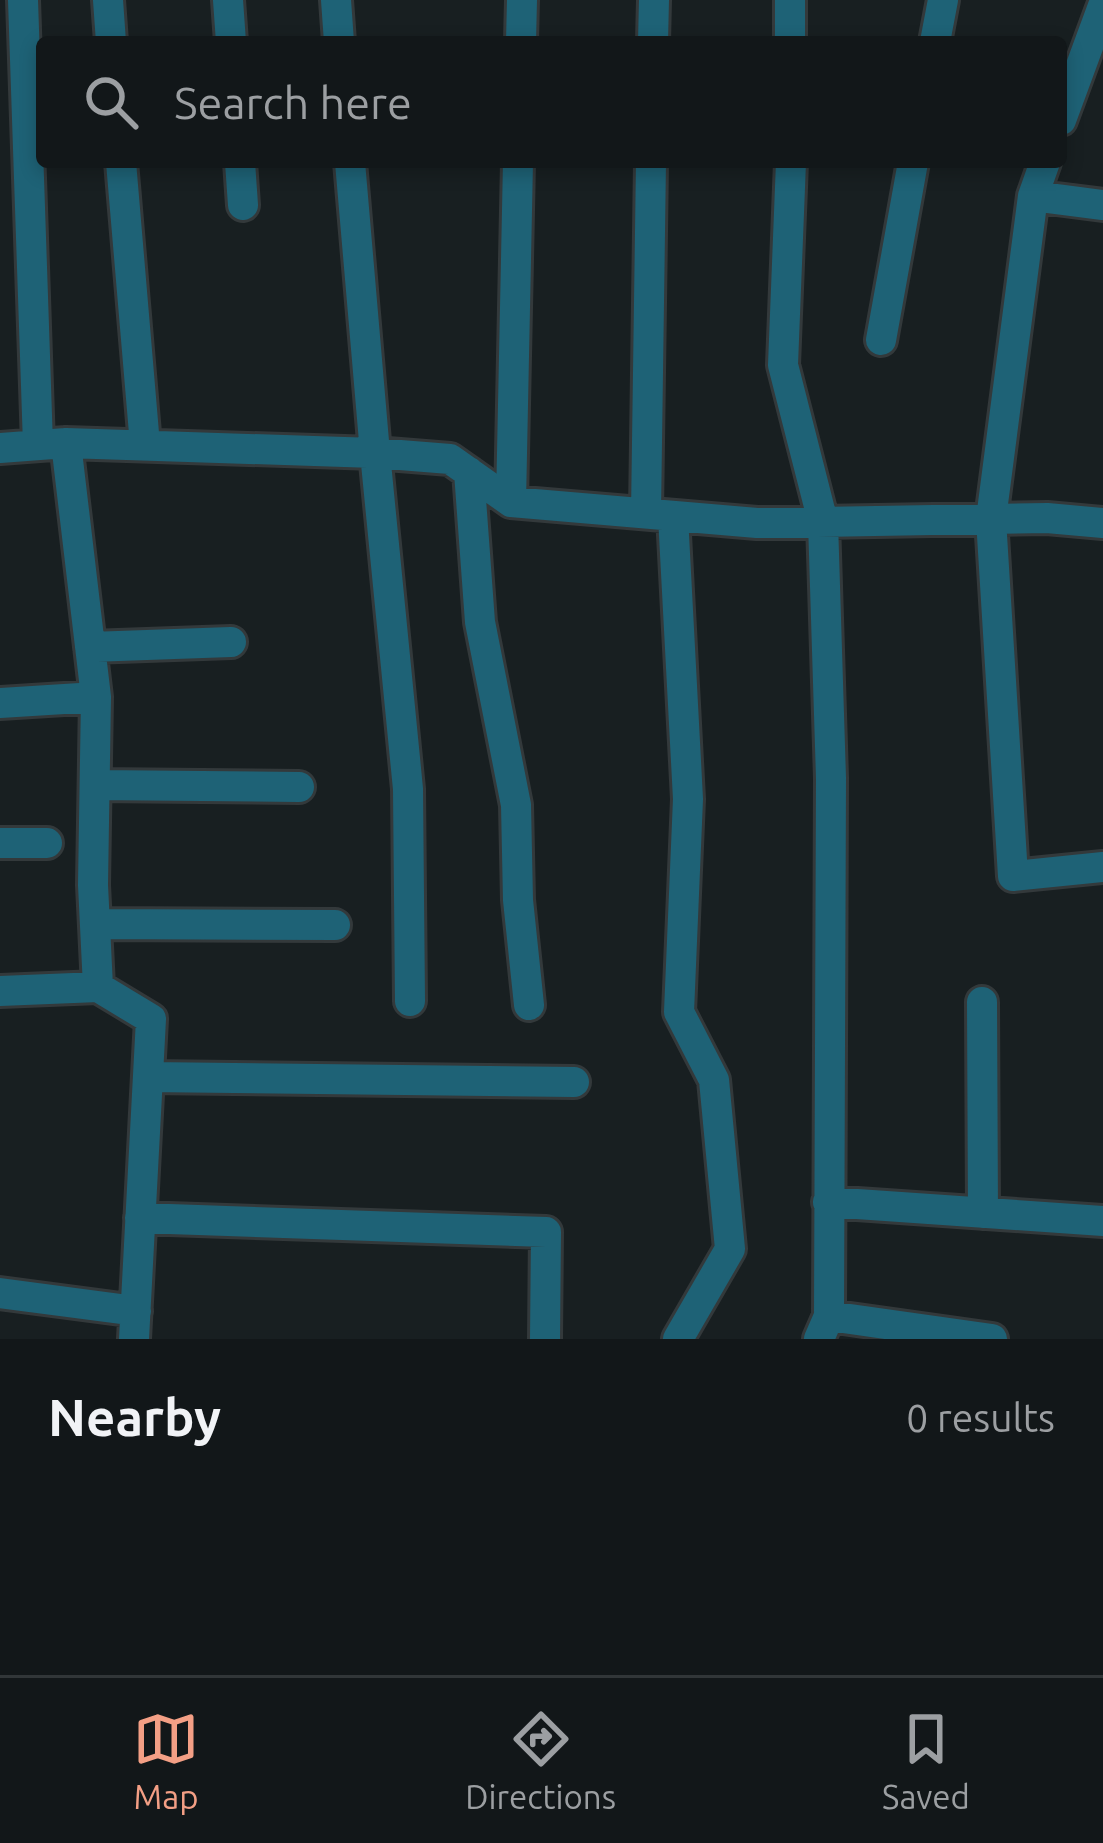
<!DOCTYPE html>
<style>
body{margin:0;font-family:Ubuntu,sans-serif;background:#1f2426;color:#f1f3f6}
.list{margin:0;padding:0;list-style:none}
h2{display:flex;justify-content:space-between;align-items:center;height:156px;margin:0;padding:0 48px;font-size:51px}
h2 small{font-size:39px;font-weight:400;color:#9c9fa2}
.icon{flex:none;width:66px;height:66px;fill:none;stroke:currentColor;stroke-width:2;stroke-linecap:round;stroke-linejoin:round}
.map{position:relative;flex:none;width:1103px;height:1339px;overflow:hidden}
.search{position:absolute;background:#121719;box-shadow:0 6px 18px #0003;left:36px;right:36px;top:36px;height:132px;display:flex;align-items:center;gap:30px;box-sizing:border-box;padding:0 42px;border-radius:12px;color:#9c9fa2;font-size:45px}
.sheet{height:336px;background:#121719}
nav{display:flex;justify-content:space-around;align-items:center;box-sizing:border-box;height:168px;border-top:3px solid #313638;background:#121719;font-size:33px;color:#9c9fa2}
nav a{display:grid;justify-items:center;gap:6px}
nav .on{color:#f39f85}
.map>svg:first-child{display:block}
</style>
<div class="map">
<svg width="1103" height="1339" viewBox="0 0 1103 1339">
<rect width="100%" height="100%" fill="#181f21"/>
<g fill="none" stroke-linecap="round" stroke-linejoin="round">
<defs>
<path id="minor" d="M23,0l15,445
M108,0l3,42
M228,0l3,42
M336,0l3,42
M790,0v42
M521,42l1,-42
M653,42l1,-42
M935,42l8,-42
M1061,120l42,-114
M121,162l24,283
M240,162l3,43
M350,162l25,291 75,6 61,43 246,21 290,-5 56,5
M791,162l-8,203 40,157 8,256 -2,538 -10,23
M1045,162l-12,34 -42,323 22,357 90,-9
M1033,196l70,9
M881,340l32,-178
M66,443l30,254 -3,188 5,102
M0,448l66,-5 309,10 33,336 2,212
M469,472l11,150 36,183 2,95 11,105
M511,502l7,-340
M646,513l5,-351
M673,516l15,283 -9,213 35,68 16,169 -52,90
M90,647l141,-5
M0,703l96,-6
M95,785l204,2
M0,843h47
M95,924l240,1
M0,991l98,-4 53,32 -17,320
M982,1002l1,211
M148,1077l426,5
M828,1202l275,19
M140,1218l406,14 -1,107
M0,1293l136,18
M829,1316l163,23"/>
</defs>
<!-- minor casing -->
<use href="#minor" stroke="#33393b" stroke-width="36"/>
<!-- minor -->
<use href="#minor" stroke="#1e6276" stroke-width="30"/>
</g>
</svg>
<div class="search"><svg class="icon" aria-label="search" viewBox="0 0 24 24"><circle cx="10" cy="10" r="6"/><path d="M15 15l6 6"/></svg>Search here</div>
</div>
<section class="sheet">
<h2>Nearby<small>0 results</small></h2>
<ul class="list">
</ul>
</section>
<nav>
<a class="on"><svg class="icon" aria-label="map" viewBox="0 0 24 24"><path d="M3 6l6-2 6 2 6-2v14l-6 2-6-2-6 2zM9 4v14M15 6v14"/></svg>Map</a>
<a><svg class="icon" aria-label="directions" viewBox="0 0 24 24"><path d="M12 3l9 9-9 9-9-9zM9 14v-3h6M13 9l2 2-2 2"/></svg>Directions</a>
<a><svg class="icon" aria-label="saved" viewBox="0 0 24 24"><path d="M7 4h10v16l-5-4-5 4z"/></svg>Saved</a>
</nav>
